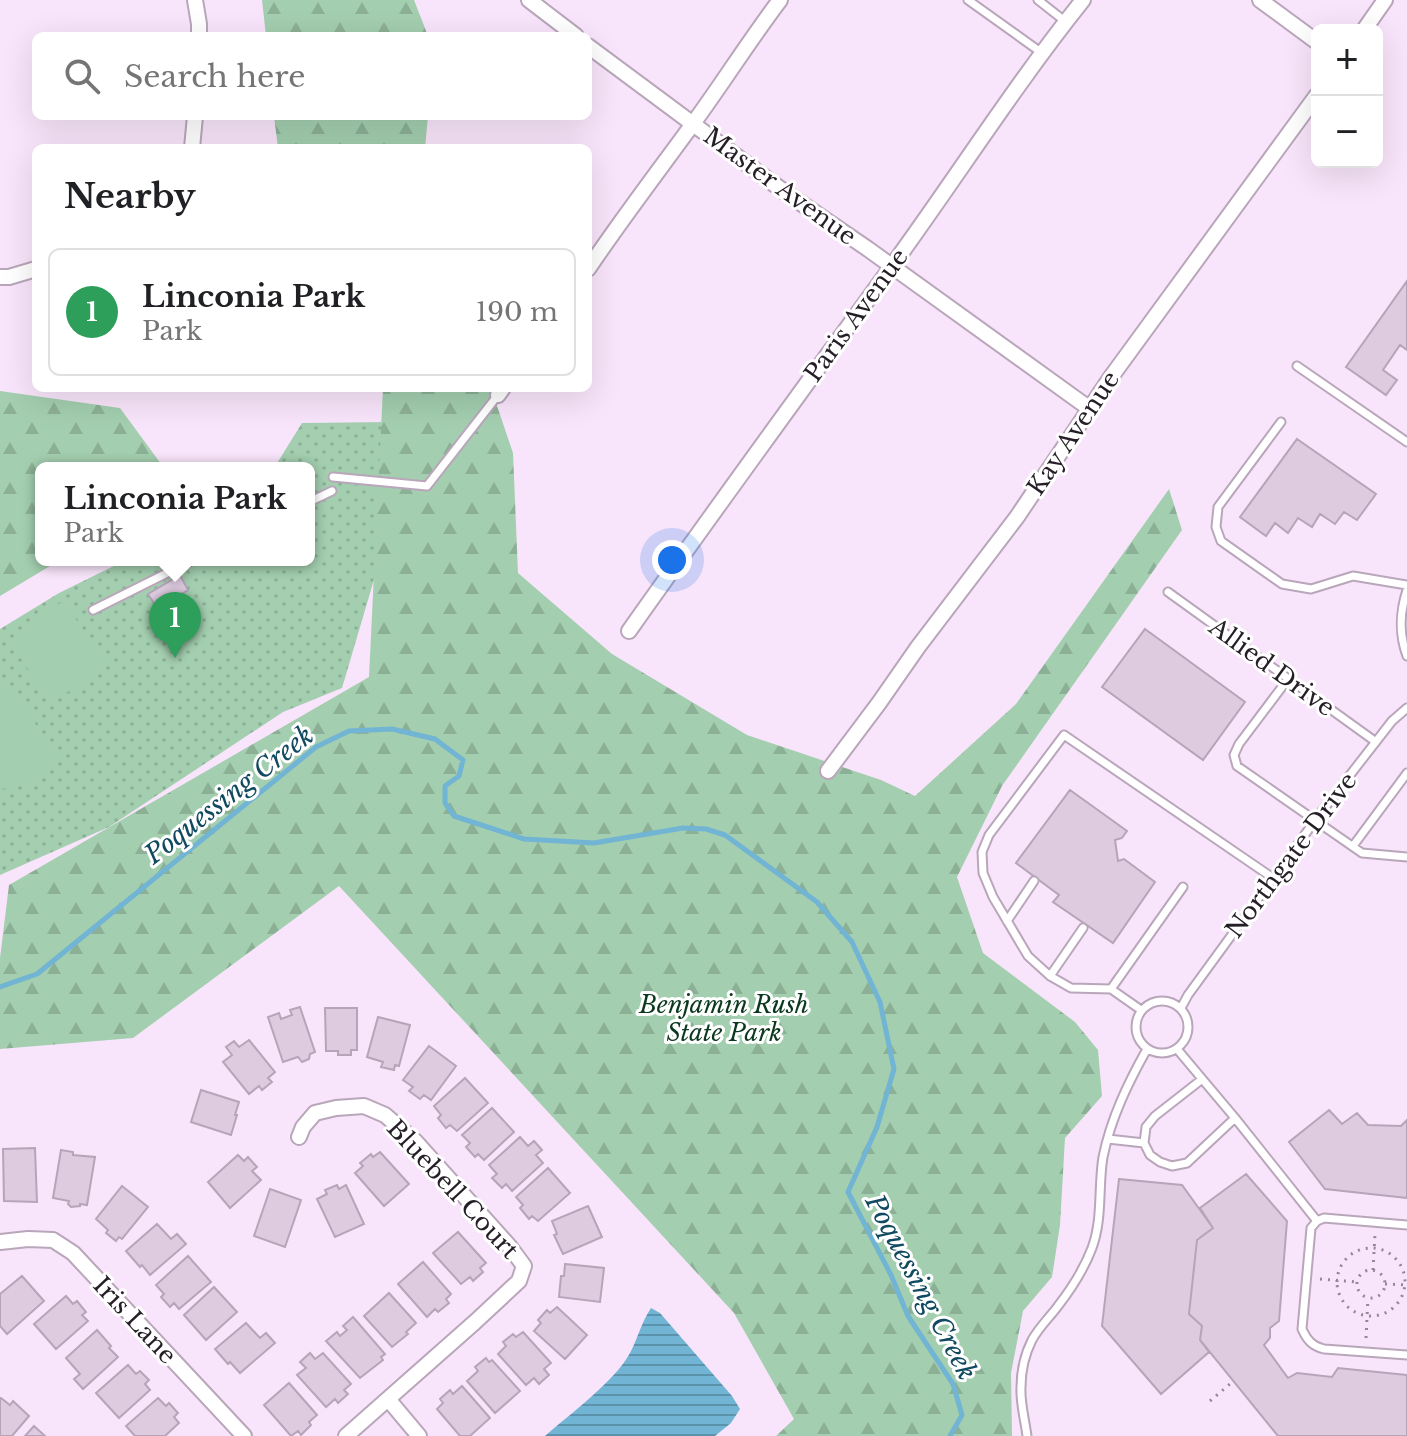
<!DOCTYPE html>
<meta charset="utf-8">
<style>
body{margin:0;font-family:"Libre Baskerville",serif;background:#f6f6f6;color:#202124}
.controls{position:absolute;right:24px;top:24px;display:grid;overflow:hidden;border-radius:12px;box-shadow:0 8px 32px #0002}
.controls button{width:72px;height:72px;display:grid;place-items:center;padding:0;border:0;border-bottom:2px solid #e0e0e0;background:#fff;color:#202124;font:40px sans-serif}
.you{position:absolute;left:672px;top:560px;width:28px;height:28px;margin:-20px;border:6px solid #fff;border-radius:50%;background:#1a73e8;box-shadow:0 0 0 12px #1a73e833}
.badge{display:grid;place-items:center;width:52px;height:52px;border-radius:50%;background:#d93025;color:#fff;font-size:26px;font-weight:700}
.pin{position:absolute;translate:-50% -66px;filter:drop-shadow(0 2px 4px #0008)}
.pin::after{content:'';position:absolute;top:42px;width:28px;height:24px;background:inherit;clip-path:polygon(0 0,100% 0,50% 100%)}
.popup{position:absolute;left:35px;top:462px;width:280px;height:104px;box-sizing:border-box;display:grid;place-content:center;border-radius:12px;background:#fff;filter:drop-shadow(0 2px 6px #0005);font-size:26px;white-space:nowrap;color:#757577}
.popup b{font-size:30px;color:#202124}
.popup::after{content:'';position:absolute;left:50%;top:100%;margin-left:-16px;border:16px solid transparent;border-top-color:#fff}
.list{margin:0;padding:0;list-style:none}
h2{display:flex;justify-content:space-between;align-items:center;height:104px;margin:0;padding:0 32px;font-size:34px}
h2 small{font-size:26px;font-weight:400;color:#757577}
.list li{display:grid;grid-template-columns:52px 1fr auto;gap:24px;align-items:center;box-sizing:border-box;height:128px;margin:0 16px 16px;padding:0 16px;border:2px solid #e0e0e0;border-radius:12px}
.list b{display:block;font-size:30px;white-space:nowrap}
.list p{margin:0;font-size:26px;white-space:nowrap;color:#757577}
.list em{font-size:26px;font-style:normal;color:#757577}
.icon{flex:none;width:44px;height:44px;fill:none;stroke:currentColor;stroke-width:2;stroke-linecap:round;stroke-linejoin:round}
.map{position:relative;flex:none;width:1407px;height:1436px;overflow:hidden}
.search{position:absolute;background:#fff;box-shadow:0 8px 32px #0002;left:32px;top:32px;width:560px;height:88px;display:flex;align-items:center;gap:20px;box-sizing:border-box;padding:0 28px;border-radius:12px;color:#757577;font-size:30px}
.panel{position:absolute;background:#fff;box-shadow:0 8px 32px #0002;left:32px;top:144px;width:560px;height:248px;border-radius:12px}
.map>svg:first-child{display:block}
</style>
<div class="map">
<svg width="1407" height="1436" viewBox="0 0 1407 1436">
<defs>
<pattern id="green-dots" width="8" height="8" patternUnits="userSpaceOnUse" patternTransform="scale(2)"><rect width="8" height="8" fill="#a3ceaf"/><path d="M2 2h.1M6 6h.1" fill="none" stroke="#8cb096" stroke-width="1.8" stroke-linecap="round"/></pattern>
<pattern id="forest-firs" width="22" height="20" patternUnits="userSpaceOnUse" patternTransform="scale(2)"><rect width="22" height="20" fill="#a3ceaf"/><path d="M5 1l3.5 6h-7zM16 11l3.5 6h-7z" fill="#8cb096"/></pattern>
<pattern id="water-rules" width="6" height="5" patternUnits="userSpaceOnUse" patternTransform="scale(2)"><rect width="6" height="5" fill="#71b4d4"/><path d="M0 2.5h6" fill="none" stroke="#5d92ac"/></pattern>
</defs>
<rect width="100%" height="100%" fill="#f9e5fb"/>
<!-- green -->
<path fill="url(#green-dots)" d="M392,422l-16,151 -34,115 -59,24 -174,115 -109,48v-246l59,-36 67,-33h183v-92h-35l28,-45z"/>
<!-- forest -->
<path fill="url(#forest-firs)" d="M262,0h152l14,36h-162z
M274,116h154l-3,32h-147z
M383,388h108l22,65 5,120 94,81 135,81 134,45 34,16 101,-92 153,-215 13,41 -180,256 -45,91 26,76 92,69 23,28 4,46 -37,42 -5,87 -8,52 -29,34 -12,62 1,63h-236l18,-17 -60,-106 -395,-427 -206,152 -133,11v-91l9,-73 360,-208z
M0,391l120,17 44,60h-123v92h19l-60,36z"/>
<!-- pitch -->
<path fill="#a3ceaf" d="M63,601l45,63 -56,39 -44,-62z
M0,684l9,1 47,69c-13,22 -31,34 -56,35z"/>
<!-- water -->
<path fill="url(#water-rules)" d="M651,1308l9,5 72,83 8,13 -9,14 -16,13h-170c25,-22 70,-55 85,-83 8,-15 11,-30 21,-45z"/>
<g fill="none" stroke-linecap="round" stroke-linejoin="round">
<!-- stream -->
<path stroke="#71b4d4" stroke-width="5" d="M0,987l37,-13 279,-227 33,-16 43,-2 43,10 28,21 -4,16 -14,10v17l9,13 70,23 70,4 89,-15 23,1 19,6 92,67 35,40 28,60 14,67 -17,58 -29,65 43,83 17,41 45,68 9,31 -12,21"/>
</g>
<!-- building -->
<path fill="#decbe0" stroke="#b6a4b8" stroke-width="2" d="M1407,281v69l-7,-5 -17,25 14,10 -11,15 -40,-28z
M1297,439l79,55 -19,26 -13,-8 -9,12 -15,-10 -8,13 -14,-9 -10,15 -13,-10 -9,13 -26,-19z
M180,575l8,15 -31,18 -9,-14z
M1145,629l100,73 -42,58 -101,-73z
M1070,790l57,41 -5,7 -7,2 3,21 6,-2 31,23 -42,61 -60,-41 6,-7 -43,-32z
M300,1007l15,45 -5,2 -1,5 -7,3 -4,-5 -15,5 -15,-45 11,-4 2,6 11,-4 -2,-5z
M325,1008h32v42h-6v5h-13v-4h-12z
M378,1017l32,8 -11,41 -4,-1 -1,5 -13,-3 2,-5 -16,-5z
M249,1040l26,32 -7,6 4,4 -10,8 -3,-4 -10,8 -26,-32 9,-7 -6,-8 8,-6 5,6z
M429,1046l27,20 -25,34 -7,-5 -4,4 -11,-8 4,-4 -10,-7z
M465,1078l23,25 -31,28 -7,-6 -4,3 -8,-10 3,-3 -7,-9z
M201,1090l38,12 -4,13h2l-6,20 -40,-13z
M492,1108l22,24 -30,28 -6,-6 -3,3 -9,-10 4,-4 -8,-8z
M1329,1110l13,14 15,-11 11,12 33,1 6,-6v78l-82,-9 -36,-47z
M520,1137l8,9 6,-5 8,9 -6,5 7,8 -31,28 -6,-7 -4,4 -10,-10 5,-4 -8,-9z
M35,1148l2,54 -33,-1 -1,-52z
M61,1150l12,2v3l22,2 -8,48 -7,-1v2l-9,1 -3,-3 1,-3 -16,-3z
M380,1152l29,32 -25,22 -29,-33 8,-7 -3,-3 11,-9 2,3z
M238,1155l6,6 4,-4 9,10 -5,4 9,9 -31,28 -22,-26z
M548,1168l22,25 -32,28 -6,-5 -3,3 -9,-11 3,-3 -7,-8z
M1246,1174l41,47 -8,100 -9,7v10l-6,7 24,33 9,-5 35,4 6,-9 69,7v61h-129l-78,-96 2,-14 -13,-12 8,-74 16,-12 -13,-20z
M1119,1179l63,6 31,43 -16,12 -8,74 13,12 -2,14 9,12 -48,42 -59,-68z
M337,1185l2,4 7,-4 18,39 -29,13 -18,-38 10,-5 -2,-4z
M122,1186l26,21 -26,32 -3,-2 -3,4 -10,-8 2,-3 -12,-11z
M270,1189l31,11 -16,47 -31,-11z
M588,1206l14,31 -39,17 -9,-19 3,-1 -5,-13z
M157,1224l14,15 6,-5 9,10 -36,31 -8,-10 -2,2 -14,-16z
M458,1232l28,31 -6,5 3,4 -10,9 -3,-4 -9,7 -28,-31z
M188,1256l23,26 -32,27 -5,-6 -4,4 -9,-10 3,-3 -8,-9z
M423,1262l28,32 -5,5 3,4 -11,9 -3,-3 -8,8 -29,-33z
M565,1264l39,4 -4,34 -41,-5 2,-21h3z
M22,1276l22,25 -37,33 -7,-8v-32z
M214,1287l23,25 -31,28 -22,-25z
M389,1293l27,30 -10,9 2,2 -16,13 -28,-31z
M66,1296l7,8 4,-3 9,11 -4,3 6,6 -32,28 -22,-25z
M557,1307l30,28 -22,24 -31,-28 7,-8 -3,-3 9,-10 3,3z
M353,1317l32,37 -4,3 2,3 -23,18 -34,-37 11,-9 3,4 7,-6 -4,-4z
M246,1323l14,15 6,-5 9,10 -35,30 -10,-11 -2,2 -13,-15z
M97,1330l14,16 -2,2 9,9 -35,32 -9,-10 6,-5 -14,-16z
M523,1332l28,31 -7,6 5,6 -10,9 -5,-6 -8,7 -28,-31 8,-8 -3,-4 10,-8 3,3z
M310,1353l5,6 8,-6 28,31 -7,6 4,4 -10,9 -3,-4 -9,8 -29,-32 9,-7 -6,-6z
M486,1358l3,4 3,-2 28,31 -25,22 -28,-32 11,-10 -3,-4z
M128,1365l8,9 4,-3 9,9 -4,4 5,6 -31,28 -23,-25z
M289,1383l28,32 -8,7 2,3 -10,10 -3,-4 -7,5 -27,-31z
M462,1386l28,32 -20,18h-10l-23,-27 6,-6 -3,-4 10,-9 3,4z
M1,1398l9,7 3,-4 16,15 -17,20h-12v-37z
M158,1398l8,8 3,-3 9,10 -4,4 5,6 -14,13h-30l-9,-10z
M34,1426l11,10h-20z"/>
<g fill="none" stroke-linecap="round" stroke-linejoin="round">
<defs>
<path id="service" d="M968,0l74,53
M1038,0l28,22
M1297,366l110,76
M1281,422l-63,85 -2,20 5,14 61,43 29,5 42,-13 54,9
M333,477l94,9 71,-91
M309,502l23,-11
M1407,590c-7,21 -8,45 0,66
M1168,592l208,150
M93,610l100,-50
M1288,679l-49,65 -5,11 3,11 125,87 45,4
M1353,846l54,-73
M1007,921l27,-40
M1050,976l33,-48
M1111,989l72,-102
M1136 1027a26 26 0 1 1 52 0a26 26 0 1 1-52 0Z
M1181,1008l7,-13 51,-70 83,-114 70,-90 15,-13
M1141,1010l-30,-21 -40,-1 -21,-12 -22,-20 -35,-59 -10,-24 -1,-21 7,-17 75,-100 209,143
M1177,1049l58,69 82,103
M1108,1139l36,4 6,12 10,7 12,4 15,-3 48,-45
M1144,1143l2,-16 9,-11 46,-36
M1407,1225l-83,-7 -7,3 -6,7 -9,101c5,11 10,17 22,20l83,6
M1027,1436c-2,-16 -7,-33 -6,-49 0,-15 4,-33 11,-47 7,-13 18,-23 26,-34 14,-18 26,-37 34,-58 11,-30 6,-61 11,-91 8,-39 25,-74 44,-108"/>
<path id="minor" d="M195,0l4,24v12
M529,0l47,36
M1260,0l57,42
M1364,30l21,-30
M588,46l198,147 82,56 222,160
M192,148l3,-32
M588,269c33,-49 69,-96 104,-144 30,-41 57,-84 88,-125
M0,277h9l27,-8
M498,395l5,-7
M629,631c86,-122 175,-243 263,-365 64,-88 123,-181 191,-266
M828,771l51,-68 39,-56 99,-130 94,-140 206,-282
M299,1137l4,-10 12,-14 21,-5 28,-2 21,9 30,26 95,106 14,19 -5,15 -44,41 -129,114
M0,1242l28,-3 25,1 20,13 171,183
M388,1399l31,37"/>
</defs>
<!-- service casing -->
<use href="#service" stroke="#b9a6ba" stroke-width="11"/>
<!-- minor casing -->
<use href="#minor" stroke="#b9a6ba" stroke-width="18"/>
<!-- path -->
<path stroke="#958796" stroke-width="3" stroke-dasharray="2 6" stroke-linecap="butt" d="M1337 1282a34 34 0 1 1 68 0a34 34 0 1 1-68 0Z
M1357 1284a14 14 0 1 1 28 0a14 14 0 1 1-28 0Z
M1373,1270l2,-36
M1320,1279l37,3
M1385,1284l22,1
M1366,1338l2,-40
M1210,1401l21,-18"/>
<!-- service -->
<use href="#service" stroke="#fff" stroke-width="7"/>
<!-- minor -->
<use href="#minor" stroke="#fff" stroke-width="14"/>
</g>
<g text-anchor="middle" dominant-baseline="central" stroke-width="6" stroke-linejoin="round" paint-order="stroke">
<!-- street labels -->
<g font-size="24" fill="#251e26" stroke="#fff">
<text transform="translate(780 186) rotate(36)">Master Avenue</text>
<text transform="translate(856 315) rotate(-54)">Paris Avenue</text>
<text transform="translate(1073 433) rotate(-56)">Kay Avenue</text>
<text transform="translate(1272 667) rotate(36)">Allied Drive</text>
<text transform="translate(1291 855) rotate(-53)">Northgate Drive</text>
<text transform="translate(453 1189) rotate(47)">Bluebell Court</text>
<text transform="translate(135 1320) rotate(47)">Iris Lane</text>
</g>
<!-- park labels -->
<g font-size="24" font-style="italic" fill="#0b381e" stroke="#fff">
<text x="724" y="1004">Benjamin Rush<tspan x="724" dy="28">State Park</tspan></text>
</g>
<!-- water labels -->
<g font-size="26" font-style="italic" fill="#114a60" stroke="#fff">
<text transform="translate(229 795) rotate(-38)">Poquessing Creek</text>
<text transform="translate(921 1287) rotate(62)">Poquessing Creek</text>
</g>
</g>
</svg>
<div class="controls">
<button>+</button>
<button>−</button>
</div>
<div class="you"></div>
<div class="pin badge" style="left:175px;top:658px;background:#2e9e5b">1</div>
<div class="popup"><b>Linconia Park</b>Park</div>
<div class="search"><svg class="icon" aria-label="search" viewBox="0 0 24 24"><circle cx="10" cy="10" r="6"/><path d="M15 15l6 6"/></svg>Search here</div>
<section class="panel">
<h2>Nearby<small></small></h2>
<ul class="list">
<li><span class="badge" style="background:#2e9e5b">1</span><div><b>Linconia Park</b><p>Park</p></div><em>190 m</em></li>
</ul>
</section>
</div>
